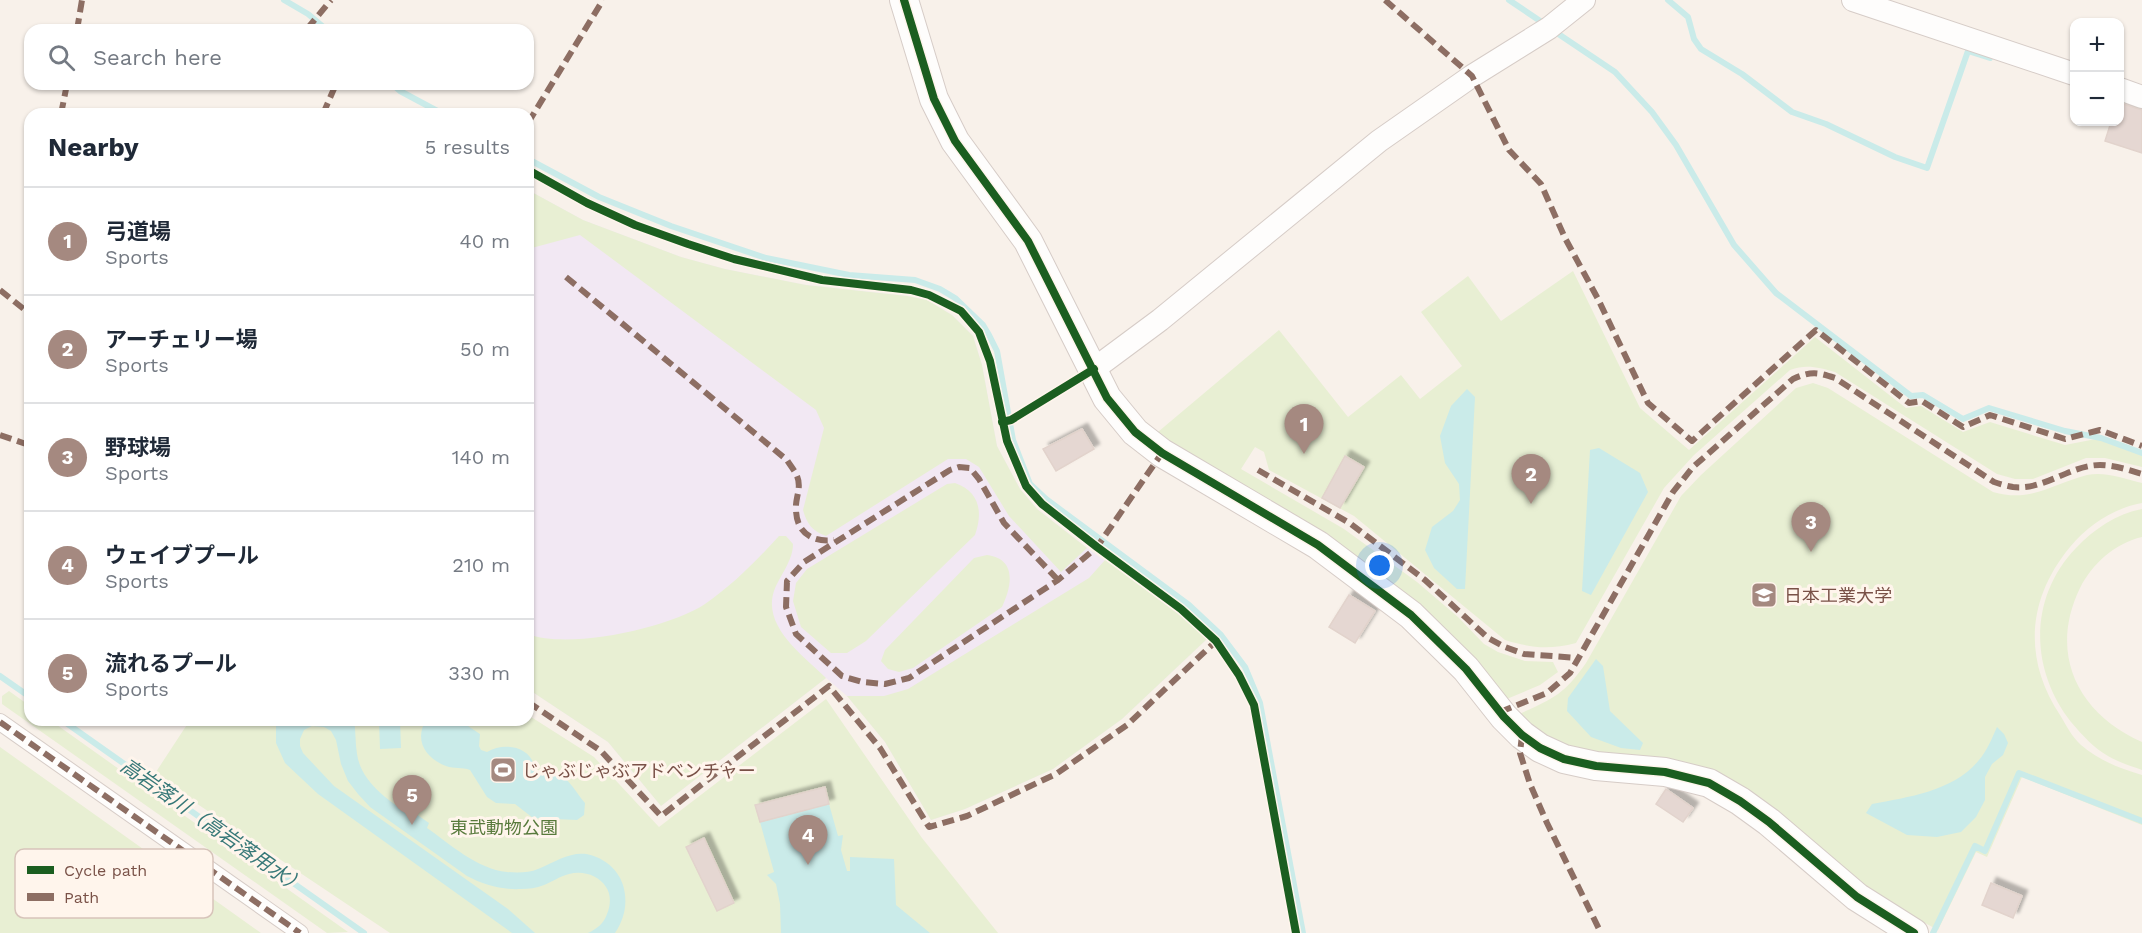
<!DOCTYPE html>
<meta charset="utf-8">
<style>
body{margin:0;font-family:"Work Sans","Noto Sans JP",sans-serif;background:#f6f6f7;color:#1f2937}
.controls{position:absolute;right:18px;top:18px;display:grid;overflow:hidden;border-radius:12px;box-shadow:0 2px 4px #0004}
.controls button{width:54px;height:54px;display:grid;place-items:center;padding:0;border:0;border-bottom:2px solid #e0e1e3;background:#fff;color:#1f2937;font:30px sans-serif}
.you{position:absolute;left:1380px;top:566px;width:21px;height:21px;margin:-15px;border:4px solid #fff;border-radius:50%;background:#1a73e8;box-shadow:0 0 0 9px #1a73e833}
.badge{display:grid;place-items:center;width:39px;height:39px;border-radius:50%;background:#a58980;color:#fff;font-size:20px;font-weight:700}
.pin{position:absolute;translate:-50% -50px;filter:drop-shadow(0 2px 3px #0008)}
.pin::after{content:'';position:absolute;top:32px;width:21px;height:18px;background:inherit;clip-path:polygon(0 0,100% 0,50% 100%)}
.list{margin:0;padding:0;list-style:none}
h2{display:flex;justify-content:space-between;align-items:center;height:78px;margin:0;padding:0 24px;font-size:26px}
h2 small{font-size:20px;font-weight:400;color:#747a83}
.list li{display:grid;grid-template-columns:39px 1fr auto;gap:18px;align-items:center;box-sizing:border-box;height:108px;padding:0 24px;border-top:2px solid #e0e1e3}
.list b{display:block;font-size:22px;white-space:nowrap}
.list p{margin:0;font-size:20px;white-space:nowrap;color:#747a83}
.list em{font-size:20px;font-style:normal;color:#747a83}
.icon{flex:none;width:33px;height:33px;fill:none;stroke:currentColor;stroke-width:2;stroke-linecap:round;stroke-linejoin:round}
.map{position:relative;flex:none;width:2142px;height:933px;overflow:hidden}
.search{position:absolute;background:#fff;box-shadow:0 2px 4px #0004;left:24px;top:24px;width:510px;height:66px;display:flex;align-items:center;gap:15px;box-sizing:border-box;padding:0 21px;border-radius:18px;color:#747a83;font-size:22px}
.panel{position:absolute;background:#fff;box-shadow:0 2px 4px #0004;left:24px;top:108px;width:510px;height:618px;border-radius:18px}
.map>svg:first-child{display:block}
</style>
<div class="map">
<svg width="2142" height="933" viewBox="0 0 2142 933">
<defs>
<filter id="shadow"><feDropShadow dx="5.5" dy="-5.5" stdDeviation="1.5" flood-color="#0004"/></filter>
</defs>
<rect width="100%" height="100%" fill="#f8f1ea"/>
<!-- education -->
<path fill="#f2e8f3" d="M528,190l55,30 98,37 44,12 81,16 101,11 20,4 25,15 21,21 9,29 15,81 23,43 17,20 50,39 90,65 30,26 -85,80 -69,50 -88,40 -34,11 -46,-78 -38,-46 -21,-18 -165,128 -53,-64 -80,-53z"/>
<!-- green -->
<path fill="#e8efd3" d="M528,190l55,30 98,37 44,12 81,16 101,11 20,4 25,15 21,21 9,29 15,81 23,43 17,20 50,39 -26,24 -52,-56 -30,-49 -13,-8h-18l-122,77c-14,-5 -19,-12 -23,-26l21,-82 -8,-18 -236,-175 -52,14z
M1573,271l67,137 49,42 126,-113 91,71 15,-2 42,26 27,-10 75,23 36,-7 41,15v14l-37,-9h-19l-53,21h-18l-18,-5 -162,-102c-17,-5 -29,-8 -45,-2l-96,85 -30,33 -88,155c-27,7 -45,5 -71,-3l-151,-124 -85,-46 -5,-18 -9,-5 -14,22 103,60 73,53 41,35 26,27 14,8 27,9 28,1 5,10 -18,13 -38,16 -350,-264 127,-107 69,87 53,-42 19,24 42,-33 -41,-54 47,-36 33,45z
M1813,383l15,5 165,104c38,11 59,-8 94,-17 18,-4 38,4 55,8v20c-28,5 -54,22 -72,44 -43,52 -47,112 -10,168 6,10 12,22 21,30 17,15 40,24 61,30v50l-120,-48 -35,80 -11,-5 -38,78 -76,-41 -109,-90 -187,-50 -49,-34c35,-16 46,-19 69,-52l95,-167 20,-21 95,-87z
M955,483c25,9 28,29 20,52l-109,106 -19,12h-16l-30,-26 -8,-26 3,-18 11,-14 140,-85z
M2142,509v28c-27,6 -50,27 -62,51 -32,66 -2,126 62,154v28c-11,-4 -24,-8 -34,-14 -14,-8 -26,-21 -37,-34 -41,-52 -43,-124 5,-174 18,-19 40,-34 66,-39z
M779,536h7l7,8c0,17 -13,31 -19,47 -12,36 30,65 52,87l-165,128 -53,-64 -80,-53v-55c41,16 141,-6 177,-30 29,-20 51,-43 74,-68z
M987,555c30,4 25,31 15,52l-89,61 -14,4 -11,-3 -7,-8 4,-11 89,-92z
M1105,560l72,53 30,26 -85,80 -69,50 -88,40 -34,11 -46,-78 -38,-46h37l24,-7 181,-111z
M9,691l21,15v14h20l298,212 -21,1 -325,-229v-8z
M826,699l96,139 76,95h-608l-236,-158 36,-55h338v-5l66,42 65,70z
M0,747l261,186h-261z"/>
<!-- water -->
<path fill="#caebe9" d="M1467,389l8,8 -10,192h-8l-23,-21 -9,-18 7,-23 21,-16 7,-11 -1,-16 -14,-21 -5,-27 11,-30z
M1599,448l41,25 8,19 -57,103 -9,-4 8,-141z
M1596,659l7,7 7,45 33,32 -3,7 -19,-2 -30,-11 -24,-26 1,-13z
M354,720c2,11 1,23 3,34 4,28 31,46 53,61l3,-3 16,11 -2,5c23,16 50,41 80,44 9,1 22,1 31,-3 25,-11 43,-25 69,-6 8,6 13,13 16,22 5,17 2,33 -8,48h-27c9,-4 16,-10 19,-19 4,-9 4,-20 -1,-27 -7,-12 -24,-17 -37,-13 -9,2 -17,8 -25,11 -8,3 -15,4 -23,4 -19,1 -37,-4 -54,-13l-97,-69 -12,-13 -10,-13 -7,-17 -5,-24 -5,-9 -7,-4 -12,-1 -8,4 -4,9v7l3,7 31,33 174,123 27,24h-23l-194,-139 -33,-31 -9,-20v-23z
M400,720l1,28 -21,1 -1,-28z
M426,720h33l21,14 -1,12 2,4 6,2c18,-11 46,-5 48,18l3,3c23,-10 34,14 47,30l-1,12 -7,5 -44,-2 -18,-14 -19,-1 -9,-6 -17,-27c-8,-3 -16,-1 -24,-4 -21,-8 -32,-26 -20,-46z
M1997,727l7,7 4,9 -5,12 -11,9 -7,13v23l-9,17 -15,15 -24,5 -30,-2 -41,-22 6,-9c37,-7 82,-13 107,-44 8,-9 13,-22 18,-33z
M829,804l9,32 5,-1 -2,15 6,21h3v-14l44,2 2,46 34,28h-149l-1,-29 -4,-20 -9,-9 7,-3 -14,-50z"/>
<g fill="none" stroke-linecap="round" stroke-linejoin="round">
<!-- stream -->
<path stroke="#caebe9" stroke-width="6" d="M284,0l24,14 19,16
M1509,0l37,25
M1668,0l20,17 6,22 7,10 41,25 50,38 34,12 69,33 32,11 41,-117 22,7
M1554,31l61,41 37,40 24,33 58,100 42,48 135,103 12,-1 40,24 26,-11 76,23 36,7 41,15
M392,84l8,7 43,23
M528,159l71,38 72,29 95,32 83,17 66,5 25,9 15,9 28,27 6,10 8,16 16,89 17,44 16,15 143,106 32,30 24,32 15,36 43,230
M0,676l30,21
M62,720l302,213
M1933,933l42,-87 10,5 34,-78 123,48"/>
</g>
<!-- building -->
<path fill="#e5d7d2" stroke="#e2d3cc" stroke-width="1.5" filter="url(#shadow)" d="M2120,103l22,7v43l-37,-12 6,-19h9z
M1082,429l12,20 -38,22 -13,-22z
M1345,456l19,11 -24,41 -18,-10z
M1349,595l26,16 -20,32 -26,-16z
M825,787l4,17 -69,18 -5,-17z
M1666,789l27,19 -10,14 -27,-18z
M704,838l30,65 -17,8 -31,-64z
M1991,883l31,13 -9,22 -31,-13z"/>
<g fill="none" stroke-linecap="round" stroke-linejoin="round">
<defs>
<path id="pedestrian" d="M0,722l300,211"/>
<path id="minor" d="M1853,0l221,74
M2120,89l22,8
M1094,369l66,-49 219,-179 93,-65 77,-48 35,-28"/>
<path id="tertiary" d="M904,0l30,99 21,42 73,100 79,157 28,34 27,21 156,92 93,70 55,54 38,48 18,18 18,13 24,11 32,7 69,6 44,11 31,18 29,21 88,75 57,36"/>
</defs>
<!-- pedestrian casing -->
<use href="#pedestrian" stroke="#d6ccc7" stroke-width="18"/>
<!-- minor casing -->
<use href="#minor" stroke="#d6ccc7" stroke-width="24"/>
<!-- tertiary casing -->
<use href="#tertiary" stroke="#d6ccc7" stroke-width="30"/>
<!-- pedestrian -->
<use href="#pedestrian" stroke="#fefdfc" stroke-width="16"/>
<!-- minor -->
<use href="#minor" stroke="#fefdfc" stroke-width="22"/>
<!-- tertiary -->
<use href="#tertiary" stroke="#fefdfc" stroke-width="28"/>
<!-- quiet -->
<path stroke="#8d6e63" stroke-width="6" stroke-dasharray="12 6" stroke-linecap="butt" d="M1385,0l87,76 37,74 32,34 24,54 33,61 50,104 44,38 124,-111 93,73 13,-2 41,26 27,-12 75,24 35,-9 42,16
M307,29l24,-29
M77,30l5,-30
M61,114l6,-30
M323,114l13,-30
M528,123l75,-123
M566,277l221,183c3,5 8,11 10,16 5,12 -2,22 -1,33 0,24 17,34 38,31
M0,290l30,24
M0,435l26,9 4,-4
M1258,470l93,54 74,56 63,58 17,9 19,7 54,4
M1058,580l-54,-57 -25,-44 -9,-11 -11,-1 -9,3 -146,92 -17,19 -1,26 10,27 46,42 20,6 23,2 24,-6 149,-98 39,-33 65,-94
M528,702l73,49 60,65 168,-130 51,62 49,79 38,-11 89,-42 71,-49 89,-84
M1500,712l47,-19 23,-20 103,-181 20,-25 100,-88c18,-8 24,-7 42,-1l159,104c6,2 13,4 19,5 30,4 57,-22 87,-22 14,0 29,5 42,9
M0,722l300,211
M1522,735l-2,18 10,31 17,39 54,110"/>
<defs>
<path id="cycleway" d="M904,0l30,99 21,42 73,100 79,157 28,34 27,21 156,92 93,70 55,54 38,48 18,18 18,13 24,11 32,7 69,6 44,11 31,18 29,21 88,75 57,36
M528,170l59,33 48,22 53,19 46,15 88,21 89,10 18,5 32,16 18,21 11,29 17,80 19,45 16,18 55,43 84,62 35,32 23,34 15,30 42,228
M1002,422l9,-2 83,-51"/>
</defs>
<!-- cycleway casing -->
<use href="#cycleway" stroke="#fff5ec" stroke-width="11"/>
<!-- cycleway -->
<use href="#cycleway" stroke="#1b5e20" stroke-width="8"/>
</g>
<!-- icons -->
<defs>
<symbol id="university-square" viewBox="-11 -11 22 22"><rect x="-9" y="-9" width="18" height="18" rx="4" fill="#a58980" stroke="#fff5ec"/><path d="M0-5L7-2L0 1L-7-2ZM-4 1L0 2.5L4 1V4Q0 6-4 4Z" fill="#fff"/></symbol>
<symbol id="stadium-square" viewBox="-11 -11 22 22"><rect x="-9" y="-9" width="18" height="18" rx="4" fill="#a58980" stroke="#fff5ec"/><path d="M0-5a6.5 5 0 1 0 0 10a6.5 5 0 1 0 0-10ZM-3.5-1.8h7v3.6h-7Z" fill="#fff"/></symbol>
</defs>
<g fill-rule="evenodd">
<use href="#university-square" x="1749" y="580" width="30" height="30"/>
<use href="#stadium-square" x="488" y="755" width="30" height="30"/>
</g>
<g text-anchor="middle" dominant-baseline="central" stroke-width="6" stroke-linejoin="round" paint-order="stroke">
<!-- poi labels -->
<g font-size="18" fill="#795147" stroke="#fff5ec" text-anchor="start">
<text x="1784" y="595">日本工業大学</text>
<text x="522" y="770">じゃぶじゃぶアドベンチャー</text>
</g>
<!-- park labels -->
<g font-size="18" fill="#587a3c" stroke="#fff5ec">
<text x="504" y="827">東武動物公園</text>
</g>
<!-- water labels -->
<g font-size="20" font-style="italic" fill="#377878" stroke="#fff5ec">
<text transform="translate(213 826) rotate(35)">高岩落川（高岩落用水）</text>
</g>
</g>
<!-- legend -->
<rect x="15" y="849" width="198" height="69" rx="9" fill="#fff5ec" stroke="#d7c4ba" stroke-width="1.5"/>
<rect x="27" y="866" width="27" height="8" fill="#1b5e20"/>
<rect x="27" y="893" width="27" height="8" fill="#8d6e63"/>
<g font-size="16" fill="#795147">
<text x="64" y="876">Cycle path</text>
<text x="64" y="903">Path</text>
</g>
</svg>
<div class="controls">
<button>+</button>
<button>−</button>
</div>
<div class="you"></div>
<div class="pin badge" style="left:1304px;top:454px">1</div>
<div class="pin badge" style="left:1531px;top:504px">2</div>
<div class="pin badge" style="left:1811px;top:552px">3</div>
<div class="pin badge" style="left:808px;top:865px">4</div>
<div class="pin badge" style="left:412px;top:825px">5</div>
<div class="search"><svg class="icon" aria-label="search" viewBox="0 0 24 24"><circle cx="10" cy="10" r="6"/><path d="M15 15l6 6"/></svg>Search here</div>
<section class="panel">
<h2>Nearby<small>5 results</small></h2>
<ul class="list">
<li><span class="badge">1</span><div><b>弓道場</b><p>Sports</p></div><em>40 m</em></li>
<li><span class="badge">2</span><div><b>アーチェリー場</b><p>Sports</p></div><em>50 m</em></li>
<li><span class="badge">3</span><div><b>野球場</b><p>Sports</p></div><em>140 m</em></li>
<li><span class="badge">4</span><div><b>ウェイブプール</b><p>Sports</p></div><em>210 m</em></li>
<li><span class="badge">5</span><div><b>流れるプール</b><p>Sports</p></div><em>330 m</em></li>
</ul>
</section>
</div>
